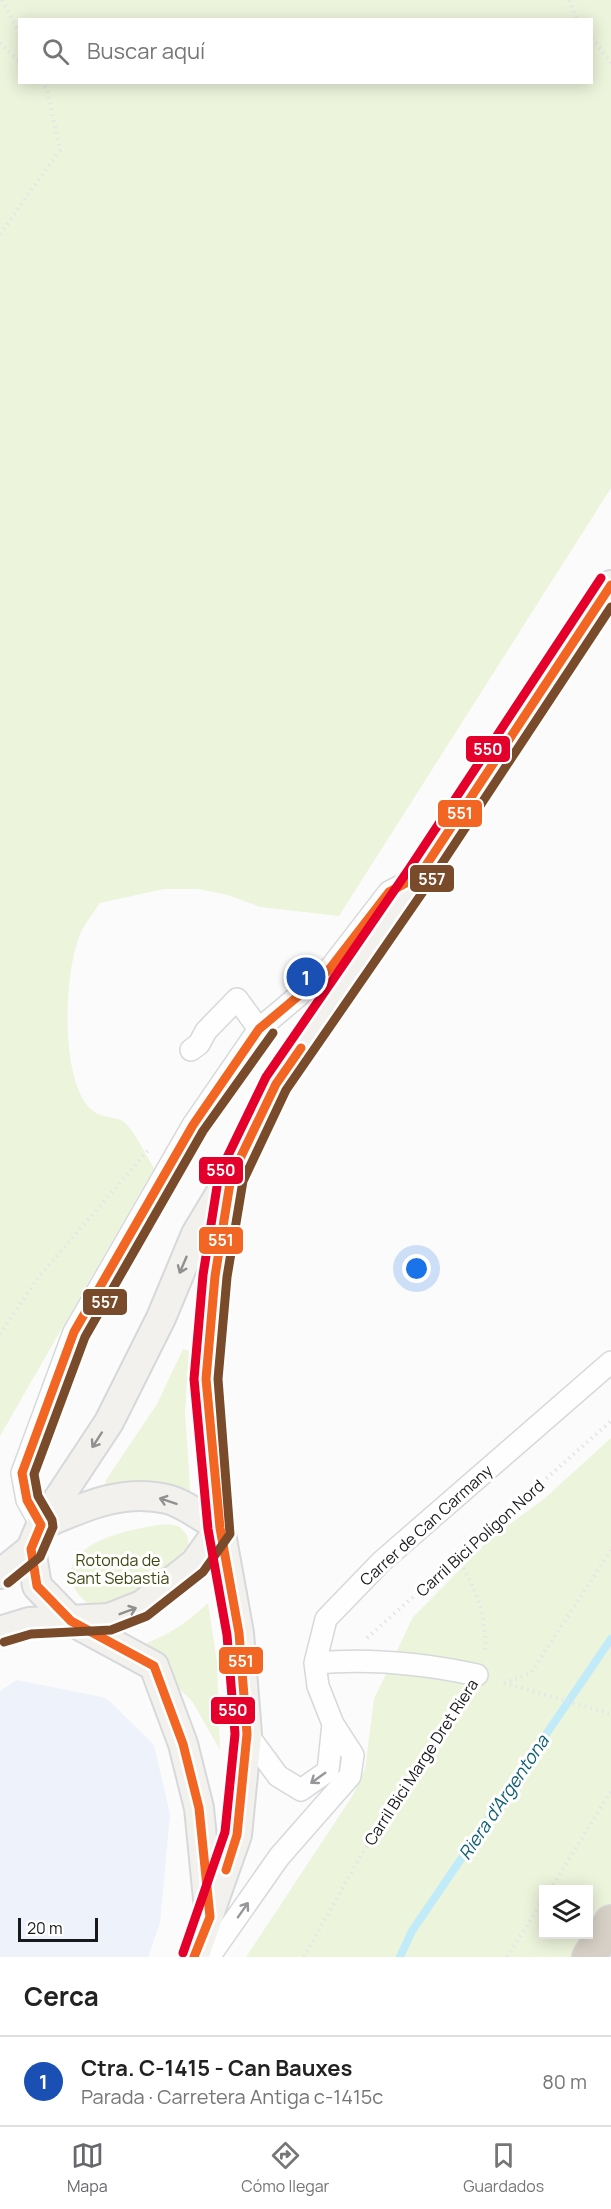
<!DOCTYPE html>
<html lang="es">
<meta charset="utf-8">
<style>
body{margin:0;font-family:Manrope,sans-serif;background:#f2f2f2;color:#222}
.controls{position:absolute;right:18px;bottom:18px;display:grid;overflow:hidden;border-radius:0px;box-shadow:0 3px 15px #0003}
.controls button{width:54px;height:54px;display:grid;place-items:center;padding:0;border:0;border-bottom:2px solid #e0e0e0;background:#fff;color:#222;font:30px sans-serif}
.scale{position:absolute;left:18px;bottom:15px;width:80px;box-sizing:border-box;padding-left:6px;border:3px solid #18191d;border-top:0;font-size:16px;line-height:21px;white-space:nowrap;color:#18191d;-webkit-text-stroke:4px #fff;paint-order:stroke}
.you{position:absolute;left:417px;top:1269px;width:21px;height:21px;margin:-15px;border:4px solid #fff;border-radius:50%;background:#1a73e8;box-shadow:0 0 0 9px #1a73e833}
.badge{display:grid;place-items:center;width:39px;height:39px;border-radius:50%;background:#67686b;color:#fff;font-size:20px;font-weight:700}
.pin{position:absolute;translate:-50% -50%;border:3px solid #fff;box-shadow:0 2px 6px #0006}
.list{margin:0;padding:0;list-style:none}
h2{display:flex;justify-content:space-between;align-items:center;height:78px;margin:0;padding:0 24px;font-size:26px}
h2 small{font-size:20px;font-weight:400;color:#767676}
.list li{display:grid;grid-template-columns:39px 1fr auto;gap:18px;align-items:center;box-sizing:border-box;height:90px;padding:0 24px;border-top:2px solid #e0e0e0}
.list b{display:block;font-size:22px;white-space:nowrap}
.list p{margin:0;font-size:20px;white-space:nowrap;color:#767676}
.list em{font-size:20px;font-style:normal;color:#767676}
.icon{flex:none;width:33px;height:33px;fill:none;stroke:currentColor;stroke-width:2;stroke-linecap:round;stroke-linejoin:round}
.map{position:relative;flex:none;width:611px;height:1957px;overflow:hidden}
.search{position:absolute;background:#fff;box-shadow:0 3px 15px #0003;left:18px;right:18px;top:18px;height:66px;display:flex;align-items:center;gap:15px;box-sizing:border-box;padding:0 21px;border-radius:0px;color:#767676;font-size:22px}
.sheet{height:168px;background:#fff}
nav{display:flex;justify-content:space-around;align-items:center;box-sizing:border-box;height:84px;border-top:2px solid #e0e0e0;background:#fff;font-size:16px;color:#767676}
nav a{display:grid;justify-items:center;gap:3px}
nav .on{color:#67686b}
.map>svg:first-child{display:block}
</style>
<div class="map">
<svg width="611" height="1957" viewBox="0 0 611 1957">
<rect width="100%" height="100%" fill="#fbfbfc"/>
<!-- built -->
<path fill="#eef2fa" d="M17,1680l89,18 48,47 16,69 -10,109 -12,34h-148v-266z"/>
<!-- green -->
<path fill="#edf4dc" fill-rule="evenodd" d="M0,0h611v488l-272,428 -79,-9 -32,-12 -30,-6h-34l-64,14c-6,9 -13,18 -18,27 -18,36 -24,153 11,181 8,7 23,5 31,11 10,8 23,35 30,46l-154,268zM20,20h572v62h-572z
M183,1349l6,2 -4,61 6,90 -87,-13 2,-9 51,-76z
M611,1438v519h-365l107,-162 12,-26 9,-70 39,-82 78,-79 54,-40zM544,1890h44v44h-44z
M165,1524l14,2 8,9 3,17 -59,48 -38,7c-12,-8 -22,-18 -22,-34 1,-34 67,-45 94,-49z
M208,1603l9,59 3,88 -28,-49 -58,-54c31,-9 52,-23 74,-44z"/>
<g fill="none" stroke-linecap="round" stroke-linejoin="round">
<!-- stream -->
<path stroke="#c1ebf9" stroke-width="8" d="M400,1957l12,-26 199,-292"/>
<defs>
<path id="street" d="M191,1050l8,-6 7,-13 31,-32 22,30
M41,1525l-14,-25 -5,-27 52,-141 119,-207 66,-96 69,-58 61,-79 27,-14
M315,1663c56,-5 107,0 162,12
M247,1734l31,42 23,14 27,-19 5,-47
M209,1957l70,-100 71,-81 3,-21 -20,-31 -15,-38 -3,-23 11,-44 55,-57 230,-200"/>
<path id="secondary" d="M41,1525c40,-17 81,-37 126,-26 17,4 37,20 53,29
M31,1549l6,37 34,35 83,45 29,78 16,64 10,101
M0,1574l31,-25 10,-24 68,-103 52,-104 35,-84 27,-45
M0,1631l29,-9 80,-4 33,-13 53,-42 25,-35
M194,1957l43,-122 10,-101 -8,-101 -19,-105 -14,-149 9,-103 16,-99 45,-93 143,-208 192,-291"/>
<path id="highway" d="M589,1957l22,-35"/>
</defs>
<!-- street casing -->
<use href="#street" stroke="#d6d8da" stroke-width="24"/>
<!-- secondary casing -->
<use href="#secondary" stroke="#d6d8da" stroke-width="32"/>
<!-- highway casing -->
<use href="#highway" stroke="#d8d9da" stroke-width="36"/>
<!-- path -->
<path stroke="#e5e5e6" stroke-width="4" stroke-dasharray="1.5 4.5" stroke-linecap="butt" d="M2,0l18,34
M569,0l8,20
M592,38l19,25
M0,43l20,19
M0,234l60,-84 -13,-61 -7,-7
M0,1334l37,-55 113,-131
M457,1558c20,31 30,59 28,95
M367,1638l244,-217
M504,1683l27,-10 80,-123
M504,1683l107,31
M550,1890l61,-99
M304,1957l56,-100 105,-162
M507,1957l37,-58"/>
<!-- street -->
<use href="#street" stroke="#fefeff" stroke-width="21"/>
<!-- secondary -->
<use href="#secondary" stroke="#f2f1ee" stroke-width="28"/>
<!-- highway -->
<use href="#highway" stroke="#d7d0c6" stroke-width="33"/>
<defs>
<path id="bus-1" d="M226,1870l11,-35 10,-101 -8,-101 -19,-105 -14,-149 9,-103 16,-99 45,-93 25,-36
M194,1957l16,-40 -11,-109 -16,-64 -29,-78 -83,-45 -34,-35 -6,-37 10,-24 -14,-25 -5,-27 52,-141 119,-207 66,-96 69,-58 61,-79 30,-16 192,-291"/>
<path id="bus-2" d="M8,1583l32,-26 13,-30 -1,-7 -14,-24 -4,-22 51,-137 118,-206 70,-98
M4,1642l27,-8 80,-4 36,-14 56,-44 27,-38 -12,-155 9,-102 16,-96 43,-91 143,-207 182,-276"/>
<path id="bus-3" d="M183,1953l42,-121 10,-98 -8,-99 -19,-106 -14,-150 9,-104 16,-101 47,-97 143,-208 192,-291"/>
</defs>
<!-- bus-1 casing -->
<use href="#bus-1" stroke="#fff" stroke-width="14"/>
<!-- bus-2 casing -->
<use href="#bus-2" stroke="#fff" stroke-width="14"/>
<!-- bus-3 casing -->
<use href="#bus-3" stroke="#fff" stroke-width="14"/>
<!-- bus-1 -->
<use href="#bus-1" stroke="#f26522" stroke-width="9"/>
<!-- bus-2 -->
<use href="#bus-2" stroke="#7a4b2a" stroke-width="9"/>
<!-- bus-3 -->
<use href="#bus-3" stroke="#e4002b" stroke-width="9"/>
</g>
<!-- one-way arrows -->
<defs><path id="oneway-shaft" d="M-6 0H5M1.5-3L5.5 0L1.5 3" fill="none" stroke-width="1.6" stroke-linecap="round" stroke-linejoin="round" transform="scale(1.5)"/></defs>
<g stroke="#909090">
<use href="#oneway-shaft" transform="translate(183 1265) rotate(113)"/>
<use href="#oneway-shaft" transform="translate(97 1440) rotate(123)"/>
<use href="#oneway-shaft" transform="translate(168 1501) rotate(-162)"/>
<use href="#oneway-shaft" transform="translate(128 1611) rotate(-21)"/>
</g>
<g stroke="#969799">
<use href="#oneway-shaft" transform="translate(318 1778) rotate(144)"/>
<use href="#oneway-shaft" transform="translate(243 1910) rotate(-55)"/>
</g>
<g text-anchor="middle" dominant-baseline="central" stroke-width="6" stroke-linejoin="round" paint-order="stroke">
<!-- street labels -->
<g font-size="16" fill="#18191d" stroke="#fff">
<text transform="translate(426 1525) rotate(-42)">Carrer de Can Carmany</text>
<text transform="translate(480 1538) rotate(-42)">Carril Bici Polígon Nord</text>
<text transform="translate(421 1762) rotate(-57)">Carril Bici Marge Dret Riera</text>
</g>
<!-- park labels -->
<g font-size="16" fill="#3e4811" stroke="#fff">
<text x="118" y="1560">Rotonda de<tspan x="118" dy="18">Sant Sebastià</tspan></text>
</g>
<!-- water labels -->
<g font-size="18" font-style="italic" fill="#105f74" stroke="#fff">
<text transform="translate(503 1797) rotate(-56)">Riera d'Argentona</text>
</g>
</g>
<g stroke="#fff" stroke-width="2">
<rect x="465" y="735" width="46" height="28" rx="6" fill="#e4002b"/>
<rect x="437" y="799" width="46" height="29" rx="6" fill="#f26522"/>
<rect x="409" y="864" width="46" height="29" rx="6" fill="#7a4b2a"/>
<rect x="198" y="1156" width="46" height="29" rx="6" fill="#e4002b"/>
<rect x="198" y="1226" width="46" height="29" rx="6" fill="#f26522"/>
<rect x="82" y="1288" width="46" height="28" rx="6" fill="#7a4b2a"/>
<rect x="218" y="1646" width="46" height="29" rx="6" fill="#f26522"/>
<rect x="210" y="1696" width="46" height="29" rx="6" fill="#e4002b"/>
</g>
<g font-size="16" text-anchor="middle" font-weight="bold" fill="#fff">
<text x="488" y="755">550</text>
<text x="460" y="819">551</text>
<text x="432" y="885">557</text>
<text x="221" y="1176">550</text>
<text x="221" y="1246">551</text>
<text x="105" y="1308">557</text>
<text x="241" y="1667">551</text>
<text x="233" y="1716">550</text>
</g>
</svg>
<div class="controls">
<button><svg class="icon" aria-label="layers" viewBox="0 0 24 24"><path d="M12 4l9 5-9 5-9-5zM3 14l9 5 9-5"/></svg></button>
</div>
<div class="scale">20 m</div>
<div class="you"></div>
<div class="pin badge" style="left:306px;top:977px;background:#1a4fb4">1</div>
<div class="search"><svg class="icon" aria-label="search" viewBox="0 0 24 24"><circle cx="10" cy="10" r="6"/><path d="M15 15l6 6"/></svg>Buscar aquí</div>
</div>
<section class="sheet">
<h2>Cerca<small></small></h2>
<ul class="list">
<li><span class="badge" style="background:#1a4fb4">1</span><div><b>Ctra. C-1415 - Can Bauxes</b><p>Parada · Carretera Antiga c-1415c</p></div><em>80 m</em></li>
</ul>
</section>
<nav>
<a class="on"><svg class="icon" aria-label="map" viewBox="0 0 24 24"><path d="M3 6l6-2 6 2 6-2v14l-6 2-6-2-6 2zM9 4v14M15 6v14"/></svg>Mapa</a>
<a><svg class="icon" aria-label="directions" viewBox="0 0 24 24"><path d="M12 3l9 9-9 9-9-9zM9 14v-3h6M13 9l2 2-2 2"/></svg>Cómo llegar</a>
<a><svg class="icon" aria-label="saved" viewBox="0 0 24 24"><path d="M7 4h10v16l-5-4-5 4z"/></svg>Guardados</a>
</nav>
